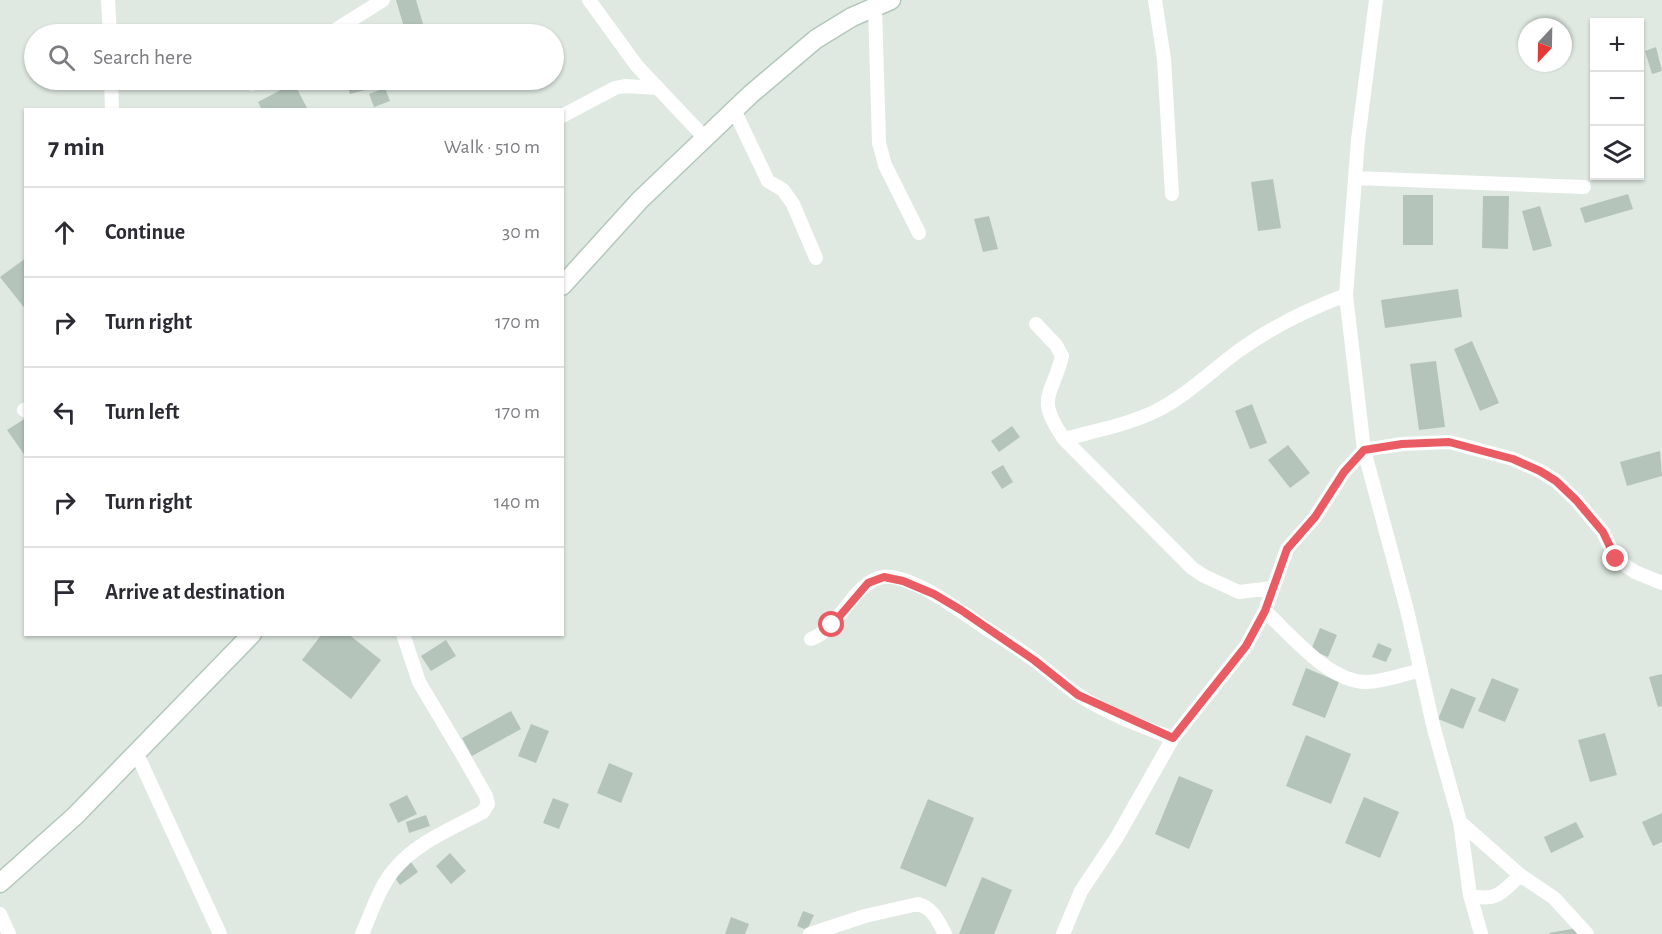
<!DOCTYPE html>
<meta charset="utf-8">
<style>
body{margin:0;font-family:"Alegreya Sans",sans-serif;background:#f7f7f7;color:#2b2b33}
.controls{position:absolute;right:18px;top:18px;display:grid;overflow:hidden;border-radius:0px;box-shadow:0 2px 4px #0004}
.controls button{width:54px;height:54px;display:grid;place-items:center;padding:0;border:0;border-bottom:2px solid #e1e1e2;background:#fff;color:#2b2b33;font:30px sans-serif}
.compass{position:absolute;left:1518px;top:18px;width:54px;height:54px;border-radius:50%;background:#fff;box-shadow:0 2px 4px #0004;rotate:202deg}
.stop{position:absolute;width:18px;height:18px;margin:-14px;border:4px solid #ea5c63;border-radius:50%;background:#fff}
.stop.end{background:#ea5c63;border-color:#fff;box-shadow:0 2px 6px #0008}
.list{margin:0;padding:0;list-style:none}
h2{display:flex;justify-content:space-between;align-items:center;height:78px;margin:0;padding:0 24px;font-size:26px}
h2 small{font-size:20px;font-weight:400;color:#7c7c81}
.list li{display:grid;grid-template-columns:39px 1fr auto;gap:18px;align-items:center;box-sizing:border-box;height:90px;padding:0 24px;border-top:2px solid #e1e1e2}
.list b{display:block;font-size:22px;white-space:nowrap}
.list em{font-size:20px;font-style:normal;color:#7c7c81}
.icon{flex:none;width:33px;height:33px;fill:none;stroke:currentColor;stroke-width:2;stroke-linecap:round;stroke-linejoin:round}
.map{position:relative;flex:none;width:1662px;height:934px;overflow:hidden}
.search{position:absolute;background:#fff;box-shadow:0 2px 4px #0004;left:24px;top:24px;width:540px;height:66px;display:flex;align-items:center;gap:15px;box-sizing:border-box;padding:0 21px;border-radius:33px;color:#7c7c81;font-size:22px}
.panel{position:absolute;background:#fff;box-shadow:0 2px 4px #0004;left:24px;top:108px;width:540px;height:528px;border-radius:0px}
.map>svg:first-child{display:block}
</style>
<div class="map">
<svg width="1662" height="934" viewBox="0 0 1662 934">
<rect width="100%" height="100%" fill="#dfe9e1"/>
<!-- building -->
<path fill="#b4c4ba" d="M396,0h20l10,34h-20z
M1656,47l6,24 -10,3 -7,-23z
M346,80h37l1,5 -34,9z
M294,83l14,27h-46l-4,-8z
M385,88l5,13 -16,6 -5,-13z
M1273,179l8,49 -23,3 -7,-49z
M1628,194l5,15 -48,14 -5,-15z
M1403,195h30v50h-30z
M1483,196h26l-1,53 -26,-1z
M1540,206l12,40 -19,5 -11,-40z
M989,216l9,33 -15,3 -9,-33z
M26,258v52l-26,-33z
M1458,289l4,28 -77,11 -4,-28z
M1472,341l27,62 -19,8 -26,-62z
M1436,361l9,66 -26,3 -9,-66z
M1252,404l15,39 -17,6 -15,-38z
M26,418v39l-19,-27z
M1012,426l8,11 -21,15 -8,-11z
M1288,445l22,28 -20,15 -22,-28z
M1660,451l2,25 -35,10 -7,-24z
M1003,465l10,17 -11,7 -11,-17z
M1320,628l17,7 -9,22 -17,-7z
M322,634h26l33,26 -30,39 -49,-39z
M446,640l10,16 -25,15 -10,-15z
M1378,643l14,6 -6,13 -14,-5z
M1306,668l33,14 -14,36 -33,-13z
M1662,674v32l-4,1 -9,-30z
M1492,678l27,11 -14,33 -27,-11z
M1451,688l25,10 -13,31 -25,-10z
M511,711l10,18 -49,27 -10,-18z
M531,724l18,7 -13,32 -18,-7z
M1605,733l12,42 -27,7 -12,-42z
M1306,735l45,19 -20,50 -45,-18z
M609,763l24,10 -12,30 -24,-10z
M1179,776l34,14 -24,59 -34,-15z
M407,795l10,19 -19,9 -9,-19z
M1364,797l35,15 -19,46 -35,-15z
M553,798l16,6 -10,25 -16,-6z
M928,799l46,19 -28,69 -46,-19z
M1662,813v29l-9,4 -11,-24z
M426,815l4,11 -21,7 -3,-11z
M1576,822l8,15 -33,16 -7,-16z
M450,853l16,18 -15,13 -15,-18z
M411,862l7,10 -18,13 -7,-10z
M982,877l30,13 -18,44h-35z
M803,911l11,4 -7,15 -10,-4z
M731,917l18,7 -4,10h-20z
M1577,928l1,6h-29v-1z"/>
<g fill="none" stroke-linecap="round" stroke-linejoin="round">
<defs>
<path id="secondary" d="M562,286l78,-86 111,-106 65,-55 36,-22 39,-17
M0,883l75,-67 177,-182"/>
</defs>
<!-- secondary casing -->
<use href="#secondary" stroke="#b3c8ba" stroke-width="21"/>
<!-- street -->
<path stroke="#fff" stroke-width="14" d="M108,0l2,34
M589,0l48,66 68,72
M1155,0l9,59 8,135
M1376,0l-18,140 -12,155 18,155 43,160 27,119 26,93 60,53 34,23 33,36
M875,7l4,136 6,22 34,68
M329,34l54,-34
M111,80l1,30
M252,84l7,-4
M734,110l34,71 15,9 10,14 23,54
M562,116l53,-28 10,-2 33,2
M1355,178l229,9
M1036,324l20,21 6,11c-10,41 -27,41 2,83l128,129 12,8 35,16 34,-4
M24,410l2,-1
M1064,439c30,-8 63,-14 92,-28 30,-15 54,-39 81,-59 34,-25 69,-42 109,-57
M1265,611c26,24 64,71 101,71 18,0 38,-8 55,-12
M811,639c30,-11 42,-57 72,-62 27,-4 79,35 101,50 17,11 34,21 50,33 15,11 28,24 43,34 29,19 64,32 96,44
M136,752l84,182
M1460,822l10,73 11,39
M1470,895c24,8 34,-3 50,-20
M0,914l9,20
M362,934c9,-20 17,-46 31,-63 22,-28 60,-43 90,-59l5,-8 -2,-8 -24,-42 -43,-72 -16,-48
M810,934l55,-18 53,-12c15,4 20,17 27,30
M1063,934l18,-43 36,-54 56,-99 73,-92 19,-35 22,-62 28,-32 29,-45 20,-22 38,-6 47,-2 64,17 27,12 16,10 20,19 27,32 13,27 19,13 27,11"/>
<!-- secondary -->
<use href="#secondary" stroke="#fff" stroke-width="18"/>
</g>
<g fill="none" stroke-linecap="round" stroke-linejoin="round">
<!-- route -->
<path stroke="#ea5c63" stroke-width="8" d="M832,625l36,-42 16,-6 19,4 31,13 27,16 73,50 44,35 95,43 73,-92 19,-35 22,-62 28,-32 29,-45 20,-22 38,-6 47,-2 64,17 27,12 16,10 20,19 27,32 13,27"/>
</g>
</svg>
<div class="controls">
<button>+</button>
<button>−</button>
<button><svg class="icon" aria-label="layers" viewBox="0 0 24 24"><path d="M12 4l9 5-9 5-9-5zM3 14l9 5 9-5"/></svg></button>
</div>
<svg class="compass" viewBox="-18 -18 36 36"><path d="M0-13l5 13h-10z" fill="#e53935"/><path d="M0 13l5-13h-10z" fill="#7c7c81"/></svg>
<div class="stop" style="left:832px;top:625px"></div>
<div class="stop end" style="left:1616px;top:559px"></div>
<div class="search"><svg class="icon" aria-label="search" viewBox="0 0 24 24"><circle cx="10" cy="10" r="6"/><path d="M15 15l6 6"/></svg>Search here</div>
<section class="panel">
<h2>7 min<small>Walk · 510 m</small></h2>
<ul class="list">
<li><svg class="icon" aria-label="ahead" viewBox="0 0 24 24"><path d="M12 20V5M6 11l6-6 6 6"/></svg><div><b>Continue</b></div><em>30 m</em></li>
<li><svg class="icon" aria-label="right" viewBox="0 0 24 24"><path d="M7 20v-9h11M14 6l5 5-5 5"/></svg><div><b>Turn right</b></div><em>170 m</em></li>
<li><svg class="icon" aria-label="left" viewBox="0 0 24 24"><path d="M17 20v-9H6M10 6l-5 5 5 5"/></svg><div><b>Turn left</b></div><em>170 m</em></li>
<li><svg class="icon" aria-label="right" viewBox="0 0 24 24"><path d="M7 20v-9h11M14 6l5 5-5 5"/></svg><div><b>Turn right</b></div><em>140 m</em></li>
<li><svg class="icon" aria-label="arrive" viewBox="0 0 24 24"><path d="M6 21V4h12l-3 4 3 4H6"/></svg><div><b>Arrive at destination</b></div></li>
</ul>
</section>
</div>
